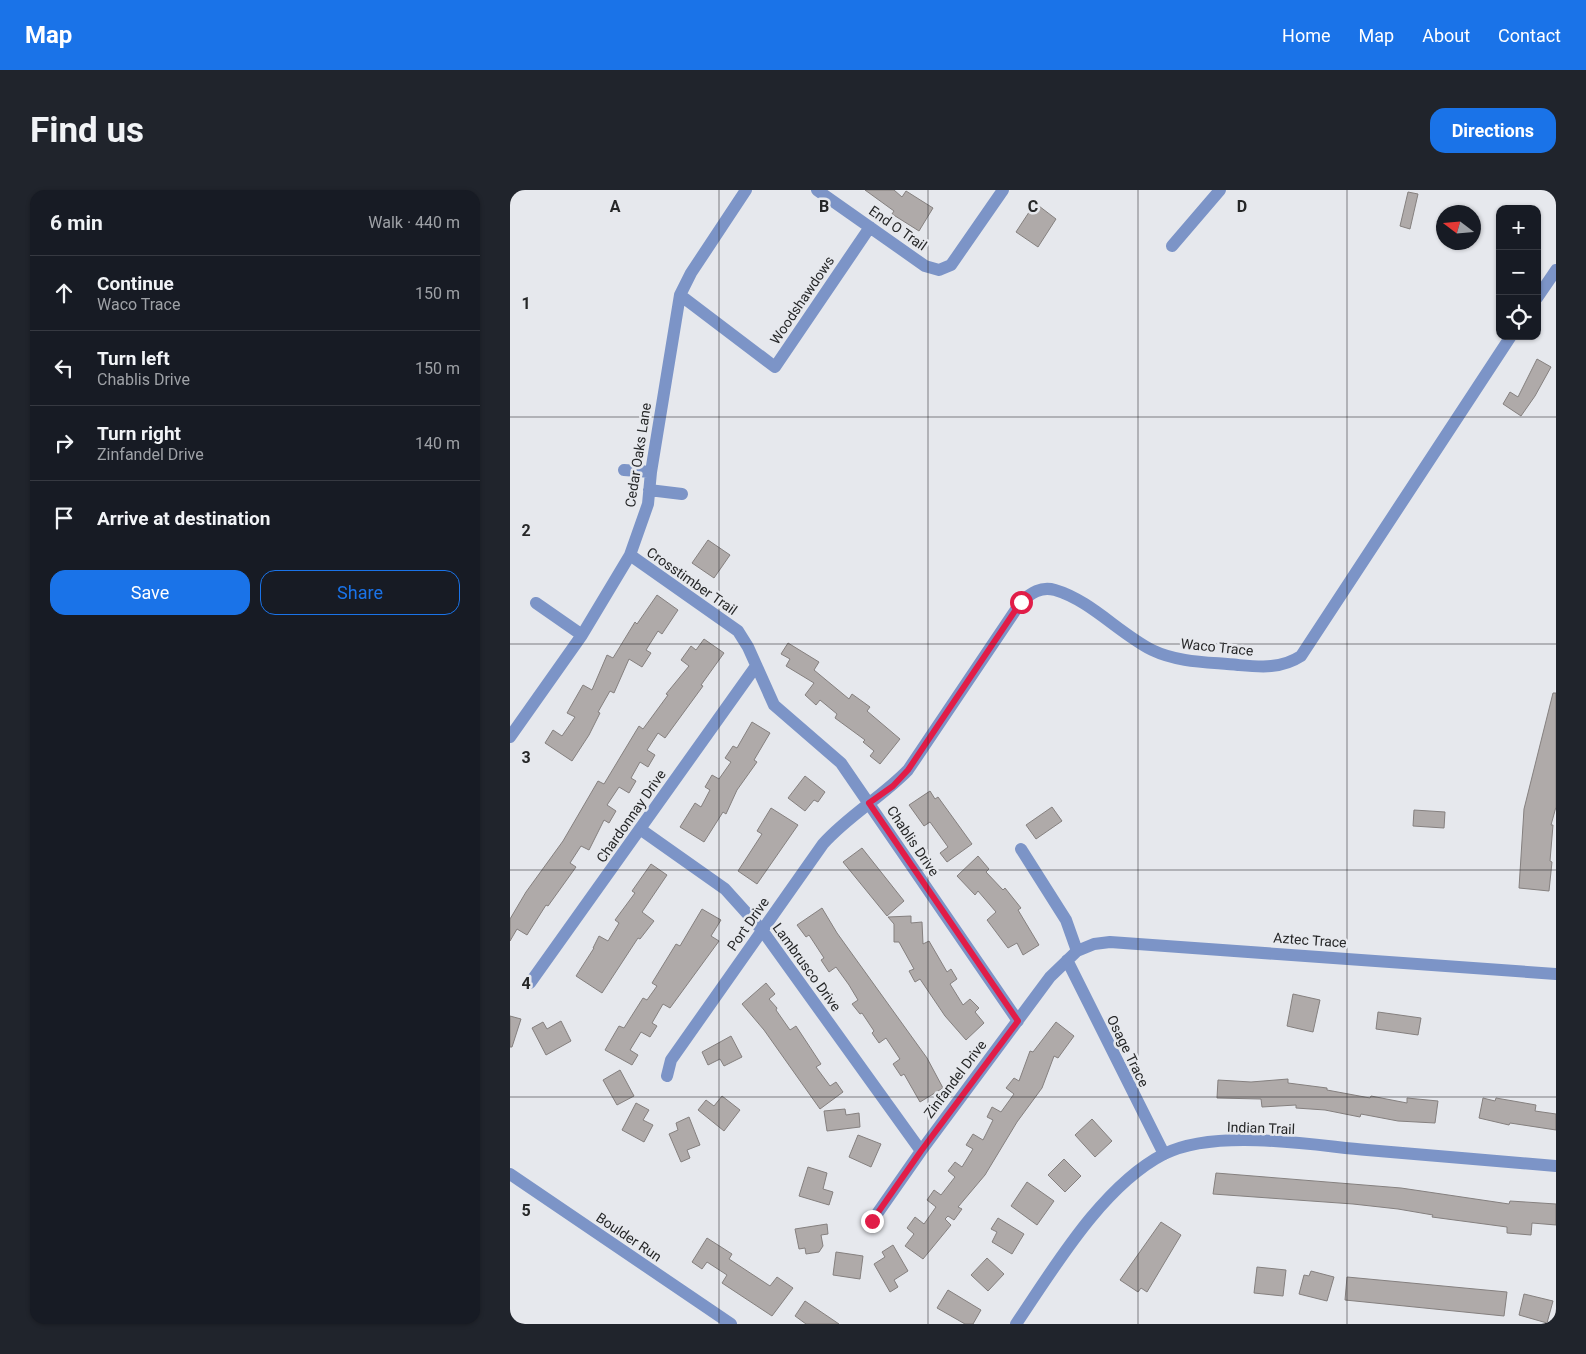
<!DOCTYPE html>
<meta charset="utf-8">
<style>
body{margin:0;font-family:Roboto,sans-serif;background:#20242c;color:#f1f3f6}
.controls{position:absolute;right:15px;top:15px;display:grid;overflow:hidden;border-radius:10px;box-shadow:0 1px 4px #0004}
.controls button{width:45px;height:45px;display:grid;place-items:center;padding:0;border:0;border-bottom:1px solid #363941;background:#171b24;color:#f1f3f6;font:25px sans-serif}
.compass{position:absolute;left:926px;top:15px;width:45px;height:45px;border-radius:50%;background:#171b24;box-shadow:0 1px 4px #0004;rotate:286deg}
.stop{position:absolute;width:15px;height:15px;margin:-11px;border:4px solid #e11d48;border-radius:50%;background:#fff}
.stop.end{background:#e11d48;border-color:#fff;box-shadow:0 1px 5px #0008}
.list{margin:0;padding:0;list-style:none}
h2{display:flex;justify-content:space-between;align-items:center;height:65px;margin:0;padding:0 20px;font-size:21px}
h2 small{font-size:16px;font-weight:400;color:#9ea1a6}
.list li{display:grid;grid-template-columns:32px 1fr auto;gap:15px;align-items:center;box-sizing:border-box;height:75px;padding:0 20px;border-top:1px solid #363941}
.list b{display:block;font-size:19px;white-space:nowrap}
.list p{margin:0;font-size:16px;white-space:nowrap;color:#9ea1a6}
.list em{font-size:16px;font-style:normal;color:#9ea1a6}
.actions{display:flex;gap:10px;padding:15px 20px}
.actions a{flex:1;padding:11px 0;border:1px solid #1a73e8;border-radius:15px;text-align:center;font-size:18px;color:#1a73e8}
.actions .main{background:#1a73e8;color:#fff}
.icon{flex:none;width:28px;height:28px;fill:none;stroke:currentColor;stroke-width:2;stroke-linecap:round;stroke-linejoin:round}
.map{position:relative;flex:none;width:1046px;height:1134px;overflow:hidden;border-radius:15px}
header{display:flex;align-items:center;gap:30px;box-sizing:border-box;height:70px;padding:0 25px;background:#1a73e8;color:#fff}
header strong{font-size:24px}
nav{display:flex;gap:28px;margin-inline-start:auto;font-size:18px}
.intro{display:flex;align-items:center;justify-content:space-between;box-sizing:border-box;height:120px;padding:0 30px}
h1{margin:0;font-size:35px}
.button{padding:12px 22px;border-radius:15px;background:#1a73e8;color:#fff;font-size:18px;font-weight:700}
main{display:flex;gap:30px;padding:0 30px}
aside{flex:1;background:#171b24;border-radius:15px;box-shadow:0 1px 4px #0004}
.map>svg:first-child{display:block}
</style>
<header>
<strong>Map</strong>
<nav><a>Home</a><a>Map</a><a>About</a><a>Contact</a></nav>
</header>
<div class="intro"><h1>Find us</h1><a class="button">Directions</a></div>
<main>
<aside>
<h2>6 min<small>Walk · 440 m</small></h2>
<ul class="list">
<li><svg class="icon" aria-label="ahead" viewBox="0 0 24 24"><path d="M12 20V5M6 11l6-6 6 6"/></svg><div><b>Continue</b><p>Waco Trace</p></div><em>150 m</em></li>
<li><svg class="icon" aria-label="left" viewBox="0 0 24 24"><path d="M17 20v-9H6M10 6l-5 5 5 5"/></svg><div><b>Turn left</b><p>Chablis Drive</p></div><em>150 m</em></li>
<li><svg class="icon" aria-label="right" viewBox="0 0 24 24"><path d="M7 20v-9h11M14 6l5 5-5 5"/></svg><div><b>Turn right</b><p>Zinfandel Drive</p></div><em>140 m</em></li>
<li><svg class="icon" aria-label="arrive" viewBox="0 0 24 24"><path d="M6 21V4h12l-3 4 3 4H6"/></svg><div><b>Arrive at destination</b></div></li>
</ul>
<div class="actions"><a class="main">Save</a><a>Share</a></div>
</aside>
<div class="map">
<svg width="1046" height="1134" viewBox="0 0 1046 1134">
<rect width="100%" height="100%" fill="#e6e8ed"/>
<!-- building -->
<path fill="#afaaa9" stroke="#85807f" d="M355,0h29l8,7 4,-6 27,17 -14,23 -27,-17 2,-3z
M898,2l10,2 -8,35 -10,-3z
M525,13l21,16 -18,28 -22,-15z
M1027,169l14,8 -16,29 -14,20 -18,-12 7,-12 8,5z
M198,350l22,15 -16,23 -22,-15z
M147,405l21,15 -16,24 -4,-3 -12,19 5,3 -9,14 -13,-8 -15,34 -4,-2 -12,21 2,1 -11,22 -17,26 -27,-18 8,-13 9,6 13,-19 -8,-4 16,-28 9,5 15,-35 6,3 22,-36 2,2z
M194,449l20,14 -23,32 2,1 -38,52 -7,-5 -11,17 8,5 -7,12 -8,-5 -9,16 5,3 -7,12 -10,-6 -12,18 9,6 -7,12 -5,-3 -15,30 -8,-4 -11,17 6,4 -28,39 -2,-1 -19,30 -10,-6 -7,12v-22l16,-27 37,-51 35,-60 6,3 35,-58 4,3 25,-34 -2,-1 23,-28 -8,-6 10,-14 5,4z
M278,453l31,19 -5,8 35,29 3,-5 18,13 -3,4 33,28 -20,25 -10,-8 4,-5 -11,-9 2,-2 -30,-22 2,-4 -17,-14 -4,5 -11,-10 9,-12 -28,-17 4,-7 -9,-5z
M1043,503h3v114l-5,18h2l-3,36 2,1 -3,29 -30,-3 5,-79z
M242,532l18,11 -16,27 3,2 -20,28 -11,24 -3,-2 -19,30 -24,-15 15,-24 6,4 9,-17 -5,-3 7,-12 7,4 12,-17 -6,-4 8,-12 4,2z
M295,586l20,16 -7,10 -4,-2 -9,11 -17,-13z
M420,601l5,8 3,-2 34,47 -25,18 -7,-9 8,-6 -18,-25 -6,4 -15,-21z
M542,617l10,14 -26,18 -10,-14z
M261,618l27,17 -41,59 -19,-13 24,-37 -5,-3z
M904,620l31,2 -1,16 -31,-2z
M352,658l42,53 -17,15 -44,-54z
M468,666l11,13 -3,3 17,18 2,-2 16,20 -3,2 21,35 -16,10 -6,-12 -9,5 -21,-28 9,-8 -18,-21 -3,4 -18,-19z
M141,674l16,11 -25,37 12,9 -14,18 -2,-1 -36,55 -26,-17 18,-28h-1l6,-12 9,5 11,-18 -4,-3 20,-27 -3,-2z
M312,718l15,25 90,125 16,30 -23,14 -16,-28 -3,2 -8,-12 7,-5 -14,-21 -7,5 -7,-10 2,-2 -12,-18 -2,1 -8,-10 6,-4 -9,-15 -13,-18 -7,5 -8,-12 3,-2 -15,-23 -3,2 -9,-12z
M192,719l19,11 -10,16 8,5 -49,67 -7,-4 -11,19 5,3 -7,11 -9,-5 -11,18 8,5 -6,10 -27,-15 14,-24 5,2 19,-30 4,2 10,-14 -5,-3 24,-39 4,2z
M401,726v7l11,-1 1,22 6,-3 18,31 4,-3 6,10 -7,5 13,21 7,-6 9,9 -4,4 9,11 -18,17 -21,-24 -25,-37 -5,3 -6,-11 5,-2 -15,-27h-5v-18l-6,-7z
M256,793l9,11 -6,5 8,9 -1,2 14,20 6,-4 25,38 -5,3 14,19 6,-4 7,10 -23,17 -56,-79 -22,-26z
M783,804l27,6 -7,32 -26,-6z
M868,822l43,6 -3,17 -42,-6z
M0,826l11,3 -9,28h-2z
M51,831l10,20 -25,14 -14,-27 11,-6 4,7z
M546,832l18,14 -16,22 -4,-2 -12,32 -25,34 -32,53 -27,32 4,2 -8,11 -6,-4 -3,3 6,6 -28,34 -18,-13 9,-12 -7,-6 8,-11 9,7 12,-17 -9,-7 7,-10 7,5 14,-18 -7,-6 7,-9 7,5 11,-18 -7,-4 7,-11 10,6 10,-20 -6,-3 5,-10 9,5 13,-18 -8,-6 8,-10 5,3 11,-30 3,1z
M221,846l11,21 -18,9 -4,-7 -12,6 -6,-13z
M110,880l14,26 -17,9 -14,-25z
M778,889v4l39,5v2l43,8 1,-2 36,7v-5l31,3 -3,22 -37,-2 -37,-7 -1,3 -35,-7 -29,-2v-3l-34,2 -1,-8 -44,-1 1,-18 33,2z
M212,906l18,14 -16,21 -26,-21 8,-10 8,6z
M973,908l12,3 1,-3 40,7 -1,6 21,3v16l-46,-7 -1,2 -30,-7z
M126,913l13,7 -6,10 10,5 -9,17 -22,-12z
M335,919l1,6 13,-2 1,14 -33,4 -3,-20z
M179,927l11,28 -13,5 3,8 -9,4 -12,-28 9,-4 -2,-7z
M582,929l20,22 -17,16 -20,-22z
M348,945l23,9 -10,23 -22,-10z
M554,969l17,17 -16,16 -17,-17z
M298,977l19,6 -4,16 10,3 -4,13 -30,-9z
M706,983l185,15 108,16 1,-3 46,3v21l-24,-2 -1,12 -24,-2v-6l-75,-10 1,-2 -35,-6 -45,-5 -140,-10z
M517,992l27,19 -17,24 -26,-19z
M488,1028l26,16 -12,20 -20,-12 5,-10 -6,-3z
M651,1032l20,13 -34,57 -6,-4 -3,4 -18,-12z
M317,1034l1,10 -7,1 2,11 -4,6 -13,2 -1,-6 -6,1 -4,-20z
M197,1048l25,16 -3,5 41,27 7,-9 16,11 -21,28 -50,-33 5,-8 -20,-13 -5,7 -10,-7z
M383,1055l15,26 -14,9 4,7 -8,5 -16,-28 11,-7 -3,-5z
M326,1062l27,4 -3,23 -27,-4z
M477,1068l17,16 -16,17 -17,-16z
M747,1077l29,3 -3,26 -29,-3z
M801,1081l23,6 -7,24 -28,-7 5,-19 5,1z
M837,1087l160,15 -3,24 -159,-16z
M438,1100l33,20 -8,14h-8l-28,-16z
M1014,1104l29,7 -6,22 -28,-8z
M295,1111l34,23h-33l-11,-8z"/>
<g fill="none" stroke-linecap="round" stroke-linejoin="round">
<!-- minor -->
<path stroke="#7c94c7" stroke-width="12" d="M307,0l108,76 14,4 12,-5 52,-75
M662,56l48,-56
M170,105l95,72 95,-140
M1027,108l19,-28
M114,280l27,2
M139,300l33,4
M120,365l108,76 10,16 26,58 67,58 177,258
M26,413l46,32
M0,547l72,-102 48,-80 18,-51 3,-32 29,-177 11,-22 55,-83
M130,639l85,60 37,41 159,221
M511,659l45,71 11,31
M557,770l97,194
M20,793l226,-317
M157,886l4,-16 152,-216c26,-29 59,-47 85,-74l113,-168c10,-9 20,-16 34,-12 35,10 65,44 97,60 27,13 58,12 86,15 23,2 43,4 63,-9l210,-320
M0,984l221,150
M362,1031l49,-70 129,-174 27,-26 17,-7 16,-2 446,32"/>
<!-- tertiary -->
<path stroke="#7c94c7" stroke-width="12" d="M506,1134c38,-56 86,-138 148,-170 52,-26 146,-9 203,-4 63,5 126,11 189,16"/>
</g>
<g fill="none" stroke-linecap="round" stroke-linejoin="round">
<!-- route -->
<path stroke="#e11d48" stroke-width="6" d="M362,1031l49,-70 97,-130 -149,-218 24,-17 15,-16 113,-168"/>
</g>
<!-- grid -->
<path fill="none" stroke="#262728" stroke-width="1" stroke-opacity="0.55" d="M209,0v1134M418,0v1134M628,0v1134M837,0v1134M0,227h1046M0,454h1046M0,680h1046M0,907h1046"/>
<g text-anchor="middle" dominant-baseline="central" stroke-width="5" stroke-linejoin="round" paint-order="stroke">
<!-- street labels -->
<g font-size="14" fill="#262728" stroke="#e6e8ed">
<text transform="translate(388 38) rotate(35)">End O Trail</text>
<text transform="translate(292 110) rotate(-56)">Woodshawdows</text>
<text transform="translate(128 265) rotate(-81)">Cedar Oaks Lane</text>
<text transform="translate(182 391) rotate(35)">Crosstimber Trail</text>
<text transform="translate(707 457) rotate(6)">Waco Trace</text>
<text transform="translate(121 626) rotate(-55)">Chardonnay Drive</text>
<text transform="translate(403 651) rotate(56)">Chablis Drive</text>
<text transform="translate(238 734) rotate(-55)">Port Drive</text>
<text transform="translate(800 750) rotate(4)">Aztec Trace</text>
<text transform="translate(297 777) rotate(54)">Lambrusco Drive</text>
<text transform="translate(618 861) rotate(64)">Osage Trace</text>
<text transform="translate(445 889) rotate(-53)">Zinfandel Drive</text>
<text transform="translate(751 938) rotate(2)">Indian Trail</text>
<text transform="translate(119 1047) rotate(34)">Boulder Run</text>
</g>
</g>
<g font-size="16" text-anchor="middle" font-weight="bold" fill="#262728" stroke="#e6e8ed" stroke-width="5" stroke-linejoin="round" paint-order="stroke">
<text x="105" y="22">A</text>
<text x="314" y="22">B</text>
<text x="523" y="22">C</text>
<text x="732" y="22">D</text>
<text x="16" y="119">1</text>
<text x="16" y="346">2</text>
<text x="16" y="573">3</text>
<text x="16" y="799">4</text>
<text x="16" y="1026">5</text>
</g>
</svg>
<div class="controls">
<button>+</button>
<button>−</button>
<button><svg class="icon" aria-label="locate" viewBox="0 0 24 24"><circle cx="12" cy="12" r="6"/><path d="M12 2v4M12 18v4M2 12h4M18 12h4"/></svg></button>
</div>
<svg class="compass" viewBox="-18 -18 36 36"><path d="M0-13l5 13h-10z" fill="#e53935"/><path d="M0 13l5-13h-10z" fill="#9ea1a6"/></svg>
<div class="stop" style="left:511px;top:412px"></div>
<div class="stop end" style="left:362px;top:1031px"></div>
</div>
</main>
